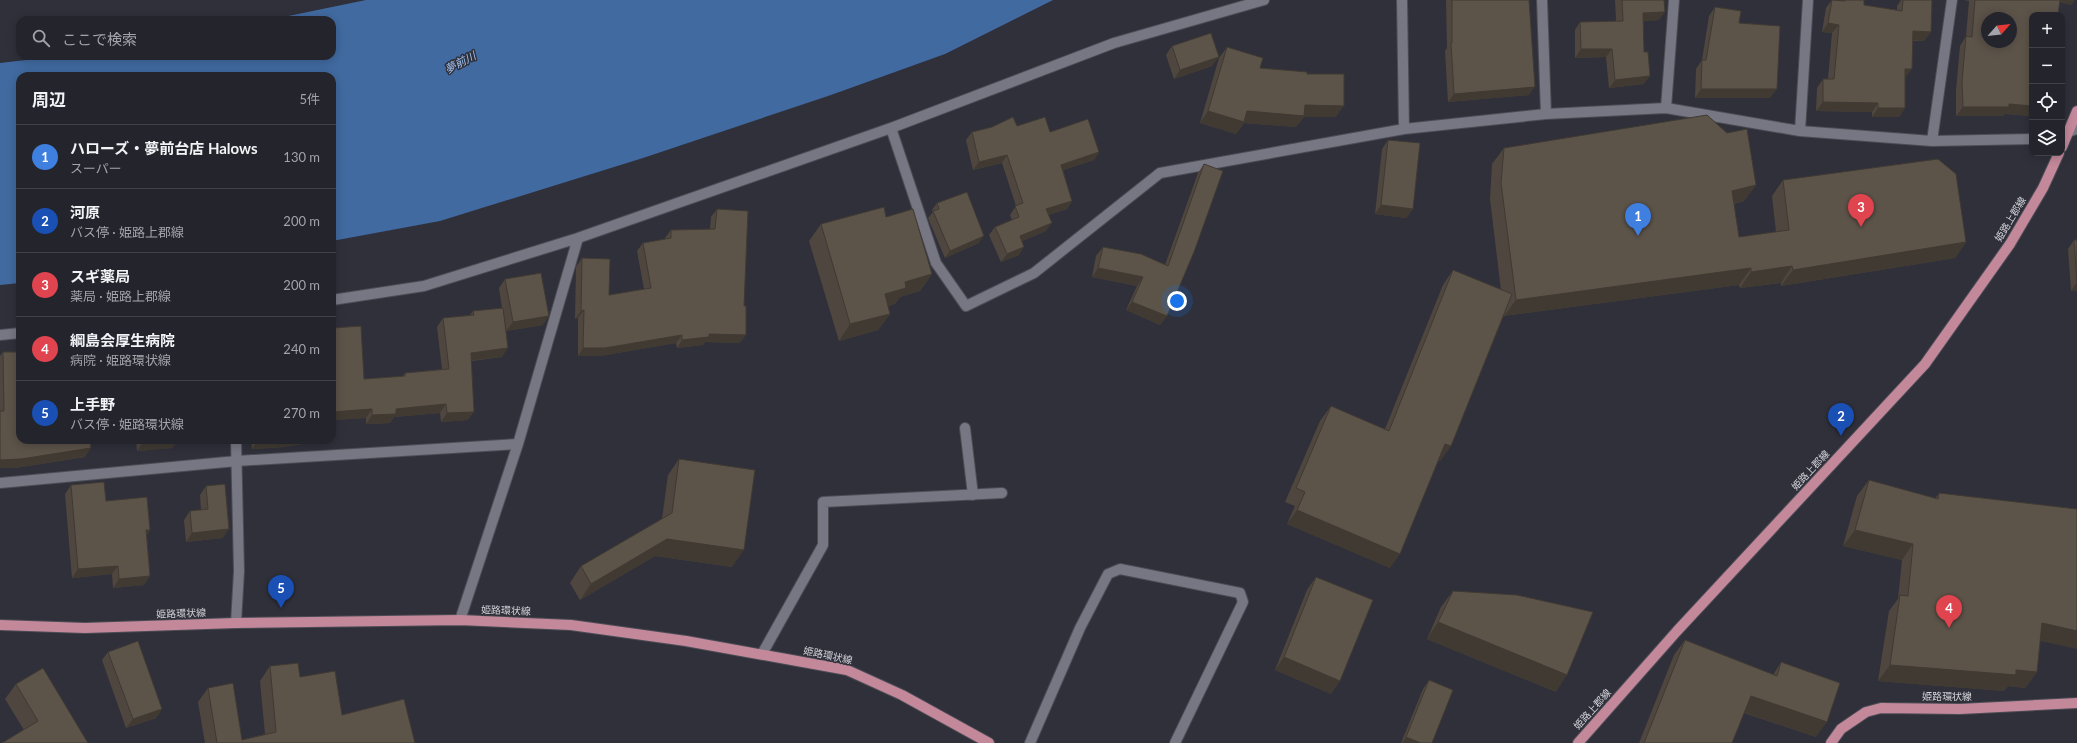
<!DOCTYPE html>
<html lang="ja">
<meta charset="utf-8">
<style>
body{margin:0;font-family:Lato,"Noto Sans JP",sans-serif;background:#303038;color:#f1f3f6}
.controls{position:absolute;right:12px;top:12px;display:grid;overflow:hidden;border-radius:8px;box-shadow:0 2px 10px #0003}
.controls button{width:36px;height:36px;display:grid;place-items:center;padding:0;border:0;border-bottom:1px solid #414148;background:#24242c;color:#f1f3f6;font:20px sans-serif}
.compass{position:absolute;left:1981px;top:12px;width:36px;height:36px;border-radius:50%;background:#24242c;box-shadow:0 2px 10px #0003;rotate:63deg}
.you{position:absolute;left:1177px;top:301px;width:14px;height:14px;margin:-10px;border:3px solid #fff;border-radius:50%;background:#1a73e8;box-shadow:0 0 0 6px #1a73e833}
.badge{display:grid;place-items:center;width:26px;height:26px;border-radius:50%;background:#b45309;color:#fff;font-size:13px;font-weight:700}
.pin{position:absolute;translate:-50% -33px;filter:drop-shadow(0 1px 2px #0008)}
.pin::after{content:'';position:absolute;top:21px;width:14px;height:12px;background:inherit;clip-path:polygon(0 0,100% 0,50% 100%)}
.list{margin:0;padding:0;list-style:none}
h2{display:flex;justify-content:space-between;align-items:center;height:52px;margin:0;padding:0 16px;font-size:17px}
h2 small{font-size:13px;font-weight:400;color:#a3a4a9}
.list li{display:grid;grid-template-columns:26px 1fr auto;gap:12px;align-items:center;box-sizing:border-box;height:64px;padding:0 16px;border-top:1px solid #414148}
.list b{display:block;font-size:15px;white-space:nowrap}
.list p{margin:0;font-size:13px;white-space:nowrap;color:#a3a4a9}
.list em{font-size:13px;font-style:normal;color:#a3a4a9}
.icon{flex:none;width:22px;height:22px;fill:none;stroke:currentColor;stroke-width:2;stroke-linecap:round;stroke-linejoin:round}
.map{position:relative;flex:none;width:2077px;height:743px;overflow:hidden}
.search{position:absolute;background:#24242c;box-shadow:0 2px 10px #0003;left:16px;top:16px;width:320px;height:44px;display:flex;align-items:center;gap:10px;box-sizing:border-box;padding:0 14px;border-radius:12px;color:#a3a4a9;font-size:15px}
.panel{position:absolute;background:#24242c;box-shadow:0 2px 10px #0003;left:16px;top:72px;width:320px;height:372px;border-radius:12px}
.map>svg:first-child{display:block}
</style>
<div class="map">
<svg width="2077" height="743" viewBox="0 0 2077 743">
<rect width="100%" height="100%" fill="#30303b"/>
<!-- water -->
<path fill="#416aa0" d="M366,0h687l-108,54 -114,41 -188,63 -203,63 -108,20v-165h-312v207l-20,2v-222l61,-7h271v-36h-63z"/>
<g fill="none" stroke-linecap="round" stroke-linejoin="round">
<defs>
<path id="minor" d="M1402,0l2,129
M1542,0l4,114
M1666,108l8,-108
M891,128l45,135 30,43 68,-33 126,-100 244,-44 142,-15 120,-6 134,23 132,10 100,-2
M1800,131l8,-131
M2062,134l15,-5
M1932,141l20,-141
M332,300l92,-14 154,-48 313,-110 223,-85 150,-43
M0,335l20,-2
M965,428l8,67
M0,483l237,-22 281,-17
M460,620l58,-176 60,-206
M236,623l3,-52 -3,-131
M762,654l61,-109v-43l179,-9
M1030,743l50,-115 28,-54 12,-5 120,24 3,9 -68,141"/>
<path id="major" d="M2062,147l15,-36
M0,625l85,3 151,-5 224,-3 111,5 115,16 161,29 55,25 87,48
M1578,743l99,-112 248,-267 85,-120 33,-56 16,-35
M1831,743l10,-14 25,-17 15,-4 79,1 117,-6"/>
</defs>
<!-- minor casing -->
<use href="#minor" stroke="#4c4c55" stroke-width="12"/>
<!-- major casing -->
<use href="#major" stroke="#4c4c55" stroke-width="12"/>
<!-- minor -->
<use href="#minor" stroke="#777784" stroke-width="10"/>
<!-- major -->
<use href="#major" stroke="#c3889a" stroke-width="10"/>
</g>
<!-- wall -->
<path fill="#4f473f" d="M1446,0h83v95l-81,7 -3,-51 2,-3z
M1615,0h49l-5,20 -16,1 1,63 -35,4 -3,-31 -31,1v-28l5,-8 36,-1z
M1832,0l10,1v-1h22v5l33,5v-4l4,-6h31l-1,32 -7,9h-11l-8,37v30l-6,9h-27v-5l-56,-1 1,-23 6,-9h5l4,-46 -10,-1 4,-24z
M1964,0h111l-4,5 -11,-3 -28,13v101l-27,-2 -2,2h-47v-26l4,-44 6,-10 3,-35z
M1715,7l24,16 31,75h-75l1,-29 6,-9 7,-44z
M1172,46l40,20 -38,13 -8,-24z
M1227,47l33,21 47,6 29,43h-32l-8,10 -52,-4 -8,11 -36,-11 19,-65z
M1017,126l33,6 49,20 -5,8 -31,10 9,31 -5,8 -19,6 -2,16 -24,10 -3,14 -18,7 -12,-27 6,-8 17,-7 -2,-5 6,-9 -14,-43 -29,7 -7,-30 6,-8z
M1388,140l25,69 -7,9 -31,-4 7,-65z
M1504,148l252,37 -12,16 -10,3 5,33 37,-5 -4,-36 11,-16 183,62 -11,16 -174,28v-3l-41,5 -1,-3 -235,31v-1l-53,131 -11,15 -2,-1 -48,108 -103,-44 8,-18 -10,-4 35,-81 11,-15 54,23 58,-144 10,-15 48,20 -11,-91 2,-35z
M1204,164l-37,152 -7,9 -34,-15 11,-24 -45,-9 4,-21 7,-9 62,18 33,-92z
M937,203l42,40 -34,15 -17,-40 5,-6 -1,-2z
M717,209l23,134 -35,-1 -2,3 -26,3 -1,-5 -76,13h-22v-38l-3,1 1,-52 6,-9 27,37 35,-6 -7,-38 6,-8 22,-4v-1l6,-8 39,-1 1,-12z
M886,217l46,57 -12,17 -20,6 -5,7 -7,2 2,8 -12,16 -39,11 -30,-100 12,-17z
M2074,240h3v51h-6l-3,-42z
M505,279l38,46 -37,6 -1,-8 -3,34 -30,4 -4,59 -27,2 -1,-9 -46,4 -4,6 -24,1v-6l-34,2v-91l1,-1 31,51 38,-2 3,-4 37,-4 -5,-42 6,-9 27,-3 3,-4 29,-3 -3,-20z
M3,352l17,88 65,17 -70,11h-15v-112z
M136,440h44h-2l-6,8 -35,3z
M251,440h70l-1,1 -36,6 -32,2z
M679,459l53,108 -77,-11 -75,44 -10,-17 11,-17 81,-47 6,-44z
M1869,480l66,19 4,-6 101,148 -3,31 -12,16 -17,-2 -4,5 -126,-10 11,-70 9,-12 4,-39 -59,-14 14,-50z
M71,485l35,16 44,29 -3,5 3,41 -6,9 -31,3 -1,-14 -40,4 -7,-84z
M206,486l17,52 -37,4 -2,-22 6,-9 11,-1 -1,-15z
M1316,577l15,117 -56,-24 32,-80z
M1453,591l103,101 -129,-53 14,-32z
M1685,640l88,35 8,-13 35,75 -72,-24 -12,30h-93l35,-88z
M108,652l54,57 -6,9 -30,10 -24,-68z
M270,666l30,11 42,38 73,28h-210l-7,-41 10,-14 34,52 23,-6 -5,-53z
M1429,680l3,63h-31l22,-54z
M16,684l72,59 -64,-13 -19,-31z"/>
<!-- shaded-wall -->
<path fill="#403a33" d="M2055,0h20l-4,5 -16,-4z
M1665,12l-6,8 -22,2 6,-9z
M1828,23l11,2 -7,8 -10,-1z
M1913,31l18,1 -7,9 -17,-1z
M1581,49h31l-6,8 -31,1z
M1219,57l-7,9 -38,13 6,-9z
M1905,69h7l-7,9h-6z
M1650,76l-6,8 -35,4 6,-8z
M1535,87l-6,8 -81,7 6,-8z
M1701,89h76l-7,9h-75z
M1823,102l55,1 -6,9 -56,-1z
M2009,104l23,2v10l-27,-2 -2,2h-47l7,-9z
M1305,105l39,1 -8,11h-32l-8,10 -52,-4 -8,11 -36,-11 8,-12h39z
M1878,108h27l-6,9h-27z
M1099,152l-5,8 -39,13 6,-8z
M1007,155l-5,8 -29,7 6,-8z
M1756,185l-12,16 -23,6 11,-16z
M1072,201l-5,8 -27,9 6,-9z
M1381,205l32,4 -7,9 -31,-4z
M1052,223l-6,8 -32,13 6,-8z
M984,236l-5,7 -34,15 5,-7z
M1966,242l-11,16 -174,28 12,-16z
M1024,247l-5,8 -18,7 6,-8z
M1792,266l-11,17 -41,5 11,-16z
M1098,268l45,9 -6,9 -45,-9z
M1751,268l-12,17 -235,31 12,-16z
M932,274l-12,17 -20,6 -5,7 -22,6 12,-16 20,-12z
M2077,282v9h-6z
M1132,302l35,14 -7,9 -34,-15z
M584,310l-6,8 -3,1 6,-8z
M890,314l-12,16 -39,11 11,-17z
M549,316l-6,9 -37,6 7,-9z
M709,334l37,1 -6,8 -35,-1 -2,3 -26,3 5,-8z
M682,335l-6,8 -76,13h-22l5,-8z
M508,348l-6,9 -37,4 6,-8z
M446,404l-6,9 -46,4 -4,6 -24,1 6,-9 24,-6z
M372,409l-6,9 -34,2v-8z
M474,412l-6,8 -27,2 6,-9z
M167,440h13h-2l-6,8 -35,3 6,-9z
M258,440h63l-1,1 -36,6 -32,2z
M1445,444l6,2 -11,15 -5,-3z
M91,448l-6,9 -70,11h-15v-8z
M1297,510l103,44 -10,14 -103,-44z
M229,529l-6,9 -37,4 6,-9z
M146,530h4l-6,9z
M1855,530l58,14 -11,16 -59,-14z
M667,539l77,11 -12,17 -77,-11 -75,44 11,-16z
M118,566l-6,8 -40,4 6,-9z
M150,576l-6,9 -31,3 6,-9z
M1438,622l129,53 -11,17 -129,-53z
M2042,623l35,8v18l-46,-10z
M1284,657l56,24 -9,13 -56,-24z
M1890,665l126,5 21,2 -12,16 -17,-2 -4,5 -126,-10z
M1751,696l76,26 -11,15 -76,-26z
M162,709l-6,9 -30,10 7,-9z
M1406,737l15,6h-19z"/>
<!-- building -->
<path fill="#5c5349" stroke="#403a33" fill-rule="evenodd" d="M1452,0h77l6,87 -81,7 -3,-51h1z
M1622,0h42l1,12 -22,1 1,39h4l2,24 -35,4 -3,-31h-31l-1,-27 43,-1z
M1832,0l13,1v-1h19v5l38,6 1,-11h29l-1,32 -18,-1 -1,38h-7v39h-27v-5l-55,-1v-23h11l5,-54 -11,-2z
M1975,0h85l-2,15h-26v91l-23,-2v3h-46l-1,-26 4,-45 6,1zM1987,18h24v24h-24z
M1715,7l26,4 -2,12 41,3 -3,63h-76l1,-29h4z
M1211,33l8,24 -39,13 -8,-24z
M1227,47l36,11 -3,10 47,4v2h37v32l-39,-1 -1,11 -57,-5 -3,11 -36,-11z
M1707,115l20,18 20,-4 9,56 -24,6 7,46 50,-7 -6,-50 155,-21 18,15 10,68 -173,28 -1,-4 -41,6v-4l-235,32 -15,-117 3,-35z
M1013,117l4,9 28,-9 5,15 38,-13 11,33 -38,13 11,36 -26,8 6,14 -32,13 4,11 -17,7 -12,-27 24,-10 -4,-11 8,-3 -16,-48 -28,7 -7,-30 20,-5z
M1388,140l32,3 -7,66 -32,-4z
M1204,164l19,7 -29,81 -27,64 -35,-14 11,-25 -45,-9 5,-21 38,7 27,12z
M967,192l17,44 -34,15 -17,-40 6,-2 -2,-6z
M884,207l2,10 27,-8 19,65 -27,8 1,6 -21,6 5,20 -40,10 -29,-100z
M717,209l31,2 -4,95h2v29l-37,-1v3l-27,3v-5l-77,13h-22l1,-38 -3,1 1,-53 28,1 -1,36 42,-7 -8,-45 28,-5v-8l44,-1z
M2074,240h3v42z
M1453,270l59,24 -61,152 -6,-2 -45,110 -103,-44 8,-18 -9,-4 35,-82 58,25z
M541,273l8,43 -36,6 -8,-43z
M503,308l5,40 -37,5 3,59 -27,1 -1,-9 -50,5v5l-24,1v-6l-40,3v-80h1v-4l28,-2 3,53 41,-3v-3l44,-4 -6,-51 31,-3 -1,-4z
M3,352h17v88h70l1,8 -70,11 -21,1v-49h4z
M143,440h24l-24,2z
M679,459l76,11 -11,80 -77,-11 -76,45 -10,-18 91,-53z
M1869,480l69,19 1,-6 138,16v122l-35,-8 -5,49 -21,-2v5l-126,-10 10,-70 8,1 5,-52 -58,-14z
M104,482l2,19 41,-4 3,33h-4l4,46 -31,3 -1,-13 -40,3 -7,-84z
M225,484l4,45 -37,4 -2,-22 18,-2 -2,-23z
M1316,577l57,23 -33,81 -56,-24z
M1453,591l64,4 76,17 -26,63 -129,-53z
M1685,640l92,36 4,-14 59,21 -13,39 -76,-26 -19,47h-88z
M138,641l24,68 -29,10 -25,-67z
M298,663l2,14 35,-6 7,44 62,-16 11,44h-198l-9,-55 25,-5 9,57 34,-8 -6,-66z
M43,668l45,75h-86l36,-22 -22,-37z
M1429,680l24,10 -21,53h-11l-15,-6z"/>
<g text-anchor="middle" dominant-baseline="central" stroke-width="3" stroke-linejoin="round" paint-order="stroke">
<!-- street labels -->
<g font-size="10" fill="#d1d1d8" stroke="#30303b">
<text transform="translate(2010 219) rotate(-59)">姫路上郡線</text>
<text transform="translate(1810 470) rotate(-47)">姫路上郡線</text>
<text transform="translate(506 610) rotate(2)">姫路環状線</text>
<text transform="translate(181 613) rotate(-2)">姫路環状線</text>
<text transform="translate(828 655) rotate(12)">姫路環状線</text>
<text x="1947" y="696">姫路環状線</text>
<text transform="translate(1592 709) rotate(-48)">姫路上郡線</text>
</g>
<!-- water labels -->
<g font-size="11" font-style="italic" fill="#a1c5f4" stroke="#30303b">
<text transform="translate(460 62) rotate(-28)">夢前川</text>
</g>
</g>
</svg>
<div class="controls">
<button>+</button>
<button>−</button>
<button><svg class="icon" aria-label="locate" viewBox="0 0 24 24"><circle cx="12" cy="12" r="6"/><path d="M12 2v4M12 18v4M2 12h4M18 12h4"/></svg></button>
<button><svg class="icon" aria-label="layers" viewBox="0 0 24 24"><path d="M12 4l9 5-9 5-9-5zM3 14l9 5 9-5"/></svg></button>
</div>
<svg class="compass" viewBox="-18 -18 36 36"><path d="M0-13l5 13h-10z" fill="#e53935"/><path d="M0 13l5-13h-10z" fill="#a3a4a9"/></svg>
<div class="you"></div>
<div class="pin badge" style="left:1638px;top:236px;background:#3f7fe0">1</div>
<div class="pin badge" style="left:1841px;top:436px;background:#1a4fb4">2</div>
<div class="pin badge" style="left:1861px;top:227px;background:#e0444e">3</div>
<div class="pin badge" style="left:1949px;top:628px;background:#e0444e">4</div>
<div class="pin badge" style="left:281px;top:608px;background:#1a4fb4">5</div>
<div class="search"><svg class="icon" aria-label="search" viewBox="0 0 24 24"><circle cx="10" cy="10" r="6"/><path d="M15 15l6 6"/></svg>ここで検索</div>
<section class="panel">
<h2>周辺<small>5件</small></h2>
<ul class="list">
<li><span class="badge" style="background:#3f7fe0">1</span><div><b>ハローズ・夢前台店 Halows</b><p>スーパー</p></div><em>130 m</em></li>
<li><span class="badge" style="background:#1a4fb4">2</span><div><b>河原</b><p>バス停 · 姫路上郡線</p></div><em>200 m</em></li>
<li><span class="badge" style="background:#e0444e">3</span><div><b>スギ薬局</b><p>薬局 · 姫路上郡線</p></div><em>200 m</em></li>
<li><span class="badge" style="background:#e0444e">4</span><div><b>綱島会厚生病院</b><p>病院 · 姫路環状線</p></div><em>240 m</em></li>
<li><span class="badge" style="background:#1a4fb4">5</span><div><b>上手野</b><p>バス停 · 姫路環状線</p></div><em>270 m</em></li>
</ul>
</section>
</div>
